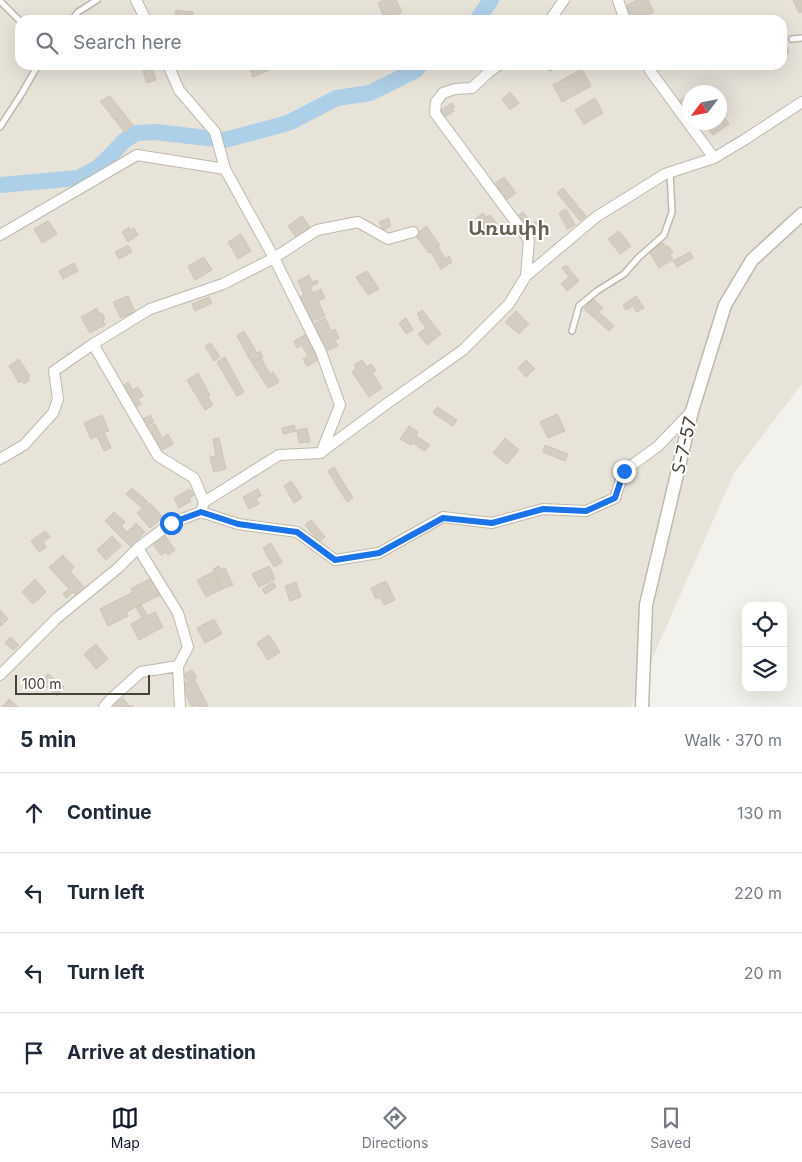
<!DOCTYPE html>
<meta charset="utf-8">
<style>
body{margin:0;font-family:Inter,"Noto Sans Armenian",sans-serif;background:#f2f2f3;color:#1f2937}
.controls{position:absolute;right:15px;bottom:15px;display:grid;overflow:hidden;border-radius:10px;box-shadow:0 5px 20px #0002}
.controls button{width:45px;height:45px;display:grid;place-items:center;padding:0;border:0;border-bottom:1px solid #e0e1e3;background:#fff;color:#1f2937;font:25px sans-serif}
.compass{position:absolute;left:682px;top:85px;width:45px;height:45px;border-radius:50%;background:#fff;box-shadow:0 5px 20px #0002;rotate:238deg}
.scale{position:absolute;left:15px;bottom:12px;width:135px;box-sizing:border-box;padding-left:5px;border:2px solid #474239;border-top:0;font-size:14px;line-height:18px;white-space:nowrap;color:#474239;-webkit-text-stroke:4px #fff;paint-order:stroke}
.stop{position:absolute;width:15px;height:15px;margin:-11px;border:4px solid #1a73e8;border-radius:50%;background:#fff}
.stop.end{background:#1a73e8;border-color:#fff;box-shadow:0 1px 5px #0008}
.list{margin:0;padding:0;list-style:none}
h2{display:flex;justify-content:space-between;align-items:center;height:65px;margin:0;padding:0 20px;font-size:21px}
h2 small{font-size:16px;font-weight:400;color:#747a83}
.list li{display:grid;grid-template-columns:32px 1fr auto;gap:15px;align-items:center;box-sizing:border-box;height:80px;padding:0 20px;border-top:1px solid #e0e1e3}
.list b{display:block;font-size:19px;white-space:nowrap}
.list em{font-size:16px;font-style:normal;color:#747a83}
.icon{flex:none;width:28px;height:28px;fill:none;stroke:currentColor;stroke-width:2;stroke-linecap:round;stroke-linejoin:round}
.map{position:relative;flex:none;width:802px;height:707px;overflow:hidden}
.search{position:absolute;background:#fff;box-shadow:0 5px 20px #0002;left:15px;right:15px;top:15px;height:55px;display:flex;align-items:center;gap:12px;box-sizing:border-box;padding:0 18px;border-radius:15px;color:#747a83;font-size:19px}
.sheet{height:385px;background:#fff}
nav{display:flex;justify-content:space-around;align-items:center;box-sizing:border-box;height:70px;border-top:1px solid #e0e1e3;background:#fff;font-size:14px;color:#747a83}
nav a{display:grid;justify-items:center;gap:2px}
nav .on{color:#111827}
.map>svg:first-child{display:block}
</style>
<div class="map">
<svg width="802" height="707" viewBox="0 0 802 707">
<rect width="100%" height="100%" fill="#f3f1eb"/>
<!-- residential -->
<path fill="#e7e3d9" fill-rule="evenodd" d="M0,0h802v384l-68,89 -103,234h-631zM20,20h762v45h-762zM690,92h30v30h-30z"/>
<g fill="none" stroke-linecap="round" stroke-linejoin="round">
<!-- river -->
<path stroke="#aecfe8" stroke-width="16" d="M477,20l14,-20
M0,185l78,-7 19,-10 12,-11 15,-16 12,-8 19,-1 70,8 63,-17 49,-25 33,-5 46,-23 4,-5"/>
</g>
<!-- building -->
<path fill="#d4cdc1" stroke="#cec5b5" d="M384,0h12l6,12 -17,8 -7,-17z
M637,0h11l6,12 -16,8h-5l-7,-14z
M793,0h9v12l-3,1z
M176,10l17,2 -1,8h-17z
M783,38l6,14 -7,3v-16z
M141,65h10l5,15 -9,3z
M248,65h20l2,5 -17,7z
M325,65h15v2l-14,3z
M582,69l9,17 -29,16 -9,-17z
M510,92l9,11 -9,7 -8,-11z
M110,96l23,29 -8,8 -25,-32z
M686,96l4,4v14l-11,-13z
M595,98l8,15 -19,11 -9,-14z
M452,103l3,4 -3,1 2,3 -11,7 -4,-7z
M720,111l9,13 -16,11 -9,-13h16z
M504,177l12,16 -11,8 -12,-16z
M563,188l23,28 -6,5 -23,-28z
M566,209l9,16 -8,4 -8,-16z
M523,212l9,12 4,-3 7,9 -10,8 -16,-21z
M483,213l3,4 4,-2 7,9 -3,2 3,3 -4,3 -2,-3 -4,3 -11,-14z
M302,216l8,11 -14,10 -8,-11z
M388,218l2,3 -1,1 2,4 -8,4 -4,-8z
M48,221l9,13 -15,9 -8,-14z
M426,226l14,19 -11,8 -14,-18z
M129,227l2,3 3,-2 4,7 -10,7 -6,-10z
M619,231l12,15 -11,8 -12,-15z
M241,234l10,17 -13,8 -10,-17z
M663,243l3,4 2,-1 5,7 -3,1 3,5 -14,9 -10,-17z
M128,245l4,7 -13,7 -4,-7z
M438,246l7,13 4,-3 3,6 -11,7 -10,-17z
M690,252l3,6 -16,9 -4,-6z
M204,257l8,13 -17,10 -7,-14z
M74,263l4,8 -15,8 -4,-8z
M566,265l13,16 -12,10 -6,-7 8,-7 -7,-9z
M367,271l12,18 -11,6 -12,-18z
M309,275l3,7 5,-2 1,3 -8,4 3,6 8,-4 4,9 -7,3 7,15 -16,7 -12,-25 7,-3 -6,-14z
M128,296l7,16 -14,6 -8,-16z
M636,296l8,12 -7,4 -4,-6 -7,4 -3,-5z
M209,297l3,6 -17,8 -3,-7z
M593,299l10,9 -4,4 15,14 -5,5 -25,-22z
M97,308l3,6 2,-1 3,6 -2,1 2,5 -15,8 -9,-16z
M422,310l19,24 -14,11 -9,-11 8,-6 -7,-9 1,-1 -3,-4z
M516,311l13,13 -10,10 -14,-12z
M325,318l6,13 4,-2 4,9 -4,2 3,6 -14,6 -13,-27z
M406,318l7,12 -7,4 -7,-11z
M244,331l13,22 3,-2 3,6 -11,6 -15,-27z
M307,334l13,25 -13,7 -4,-7 5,-3 -6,-11 -5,3 -3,-7z
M211,343l9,14 -6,4 -9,-15z
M225,357l19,35 -7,4 -20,-34z
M261,358l9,16 3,-2 6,10 -11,6 -16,-25z
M19,359l11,17 -2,2 1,3 -5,3 -2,-3 -3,2 -10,-17z
M362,360l5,7 4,-3 5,7 -4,2 10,15 -13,9 -17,-25 4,-4 -2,-3z
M526,360l9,9 -9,8 -8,-9z
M198,373l12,22 -2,2 5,8 -8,5 -18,-30z
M128,382l5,8 5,-3 5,9 -5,3 3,5 -6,4 -14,-21z
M437,407l20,13 -4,6 -20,-13z
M557,414l8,17 -17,7 -8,-16z
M102,415l7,16 -5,1 7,16 -7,3 -7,-15 -6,3 -7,-16z
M150,415l4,7 -7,4 -4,-7z
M155,424l7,14 6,-4 5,10 -13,7 -13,-23z
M294,425l2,6 -13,3 -1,-6z
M409,426l9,6 -2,4 14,9 -5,6 -13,-8 -1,2 -11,-6z
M307,428l3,14 -11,1 -2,-13z
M219,438l7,31 -12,3 -4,-15 6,-1 -3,-17z
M505,438l14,12 -12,14 -14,-11z
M545,445l23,9 -3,7 -22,-9z
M334,467l19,31 -6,4 -19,-31z
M291,481l11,17 -8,5 -10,-17z
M132,488l16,14 -6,6 -16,-14z
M190,489l4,6 -5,3 2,3 -12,7 -5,-10z
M258,489l3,7 -5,2 3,6 -10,5 -6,-12z
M150,503l13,14 -13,11 -13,-15z
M114,512l11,10 -4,4 6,6 9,-9 9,9 -14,15 -26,-26z
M311,520l14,17 -6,5 -14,-17z
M45,531l5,6 -7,5 3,5 -7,5 -8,-11z
M164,534l11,16 -7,5 -2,-3 -5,3 -9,-12z
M112,536l9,10 -15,14 -9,-10z
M271,543l11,19 -8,5 -11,-19z
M63,555l11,12 -4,4 15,17 -9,8 -3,-4 -7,6 -3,-4 6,-5 -20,-22z
M219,566l2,4 4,-2 8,17 -11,4 -9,-20z
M269,566l6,13 -16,8 -7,-13z
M213,572l9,17 -16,8 -9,-17z
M151,578l9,17 -34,17 2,4 -20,10 -8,-17 33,-17 -2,-3z
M35,579l11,13 -13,12 -11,-12z
M386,581l9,19 -11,5 -4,-8 -4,2 -5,-11z
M273,582l3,5 -11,7 -3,-5z
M296,582l5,15 -11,4 -5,-15z
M141,604l6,12 8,-4 8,15 -24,13 -8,-16 11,-6 -6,-11z
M0,610l8,9 -7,7 -1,-1z
M214,619l8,15 -17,9 -8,-15z
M269,635l11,17 -12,8 -11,-17z
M10,637l9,8 -6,5 -8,-7z
M96,644l12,15 -12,10 -12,-15z
M192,670l5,8 -3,1 14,27 -2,1h-8l-1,-2 -5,2 -11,-22 7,-4 -4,-7z
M48,674l16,13 -7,9 -16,-14z
M123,698l7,9 2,-2 1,2h-22z
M9,699l9,8h-16z"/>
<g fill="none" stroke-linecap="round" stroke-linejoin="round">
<defs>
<path id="service" d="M0,1l20,20
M72,20l6,-8 19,-12
M792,39l10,-1
M548,65l2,2
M0,127l22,-34 16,-28
M572,331l7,-25 18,-15 27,-17 15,-17 25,-22 8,-23 -2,-40"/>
<path id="minor" d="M136,0l10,20
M618,0l7,20
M550,20l14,-20
M168,65l11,25 36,42 10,37 49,89 47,94 19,53 -19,48
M499,65l-10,7 -17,16 -17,1 -12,4 -7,9 -1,11 94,127 -3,36
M647,65l4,7 63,86
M0,235l137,-80 88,14
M93,344l65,112 36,22 10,24
M0,459l24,-14 29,-32 5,-14 -4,-28 39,-27 57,-35 73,-25 51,-26 43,-28 41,-8 30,17 25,-7
M201,512l37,12 59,8 38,28 44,-7 64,-36 49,6 51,-14 43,2 29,-13 9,-27 33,-24 35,-36
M178,666l2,41
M0,675l57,-57 61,-50 20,-20 33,-25 30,-11 3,-10 75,-47 41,-2 65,-48 78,-55 46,-46 17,-28 70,-59 69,-43 49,-16 30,-18 58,-38
M104,707l7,-8 30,-27 37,-6 10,-19 -10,-34 -40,-65"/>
<path id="tertiary" d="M642,707l4,-102 46,-194 33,-106 27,-45 50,-46"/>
</defs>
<!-- service casing -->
<use href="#service" stroke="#beb9ae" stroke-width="8"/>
<!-- minor casing -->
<use href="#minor" stroke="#beb9ae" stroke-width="12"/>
<!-- tertiary casing -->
<use href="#tertiary" stroke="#beb9ae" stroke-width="15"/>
<!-- service -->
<use href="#service" stroke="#fff" stroke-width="5"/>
<!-- minor -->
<use href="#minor" stroke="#fff" stroke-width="10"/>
<!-- tertiary -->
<use href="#tertiary" stroke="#fff" stroke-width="12"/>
</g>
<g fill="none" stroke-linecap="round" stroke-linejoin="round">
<!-- route -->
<path stroke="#1a73e8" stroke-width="6" d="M171,523l30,-11 37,12 59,8 38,28 44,-7 64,-35 49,5 51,-14 43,2 29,-13 9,-27"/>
</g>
<g text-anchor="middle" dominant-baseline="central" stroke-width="4" stroke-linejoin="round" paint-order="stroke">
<!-- street labels -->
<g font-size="18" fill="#474239" stroke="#fff">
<text transform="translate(684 445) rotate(-77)">Տ-7-57</text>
</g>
<!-- quarter labels -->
<g font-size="20" font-weight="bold" fill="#686052" stroke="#fff">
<text x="509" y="228">Առափի</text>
</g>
</g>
</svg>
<div class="controls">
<button><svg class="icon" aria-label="locate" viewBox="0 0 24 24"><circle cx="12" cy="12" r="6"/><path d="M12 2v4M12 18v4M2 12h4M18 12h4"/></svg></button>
<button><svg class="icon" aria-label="layers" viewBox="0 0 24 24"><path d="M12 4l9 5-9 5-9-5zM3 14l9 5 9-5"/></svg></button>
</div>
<svg class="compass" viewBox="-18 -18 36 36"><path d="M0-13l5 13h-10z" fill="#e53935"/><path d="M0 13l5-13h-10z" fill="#747a83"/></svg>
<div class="scale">100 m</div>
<div class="stop" style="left:171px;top:523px"></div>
<div class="stop end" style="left:624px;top:471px"></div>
<div class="search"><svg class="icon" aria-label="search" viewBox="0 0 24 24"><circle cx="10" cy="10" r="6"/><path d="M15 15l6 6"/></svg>Search here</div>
</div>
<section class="sheet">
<h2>5 min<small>Walk · 370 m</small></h2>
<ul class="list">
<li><svg class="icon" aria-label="ahead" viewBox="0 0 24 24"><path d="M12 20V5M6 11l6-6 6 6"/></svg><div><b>Continue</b></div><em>130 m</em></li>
<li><svg class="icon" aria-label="left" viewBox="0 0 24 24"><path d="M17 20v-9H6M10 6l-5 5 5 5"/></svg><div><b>Turn left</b></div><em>220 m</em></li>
<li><svg class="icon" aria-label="left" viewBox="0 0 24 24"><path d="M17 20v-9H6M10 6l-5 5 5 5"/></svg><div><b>Turn left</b></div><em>20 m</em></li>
<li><svg class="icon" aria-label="arrive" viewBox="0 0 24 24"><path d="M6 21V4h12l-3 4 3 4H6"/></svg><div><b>Arrive at destination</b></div></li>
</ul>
</section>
<nav>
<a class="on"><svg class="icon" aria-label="map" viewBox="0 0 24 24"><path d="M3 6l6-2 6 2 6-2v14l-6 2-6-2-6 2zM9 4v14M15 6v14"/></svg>Map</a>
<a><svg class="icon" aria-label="directions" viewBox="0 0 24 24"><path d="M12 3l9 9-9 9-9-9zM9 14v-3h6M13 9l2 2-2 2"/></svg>Directions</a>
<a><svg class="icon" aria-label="saved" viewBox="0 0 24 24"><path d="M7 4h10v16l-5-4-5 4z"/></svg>Saved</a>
</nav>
